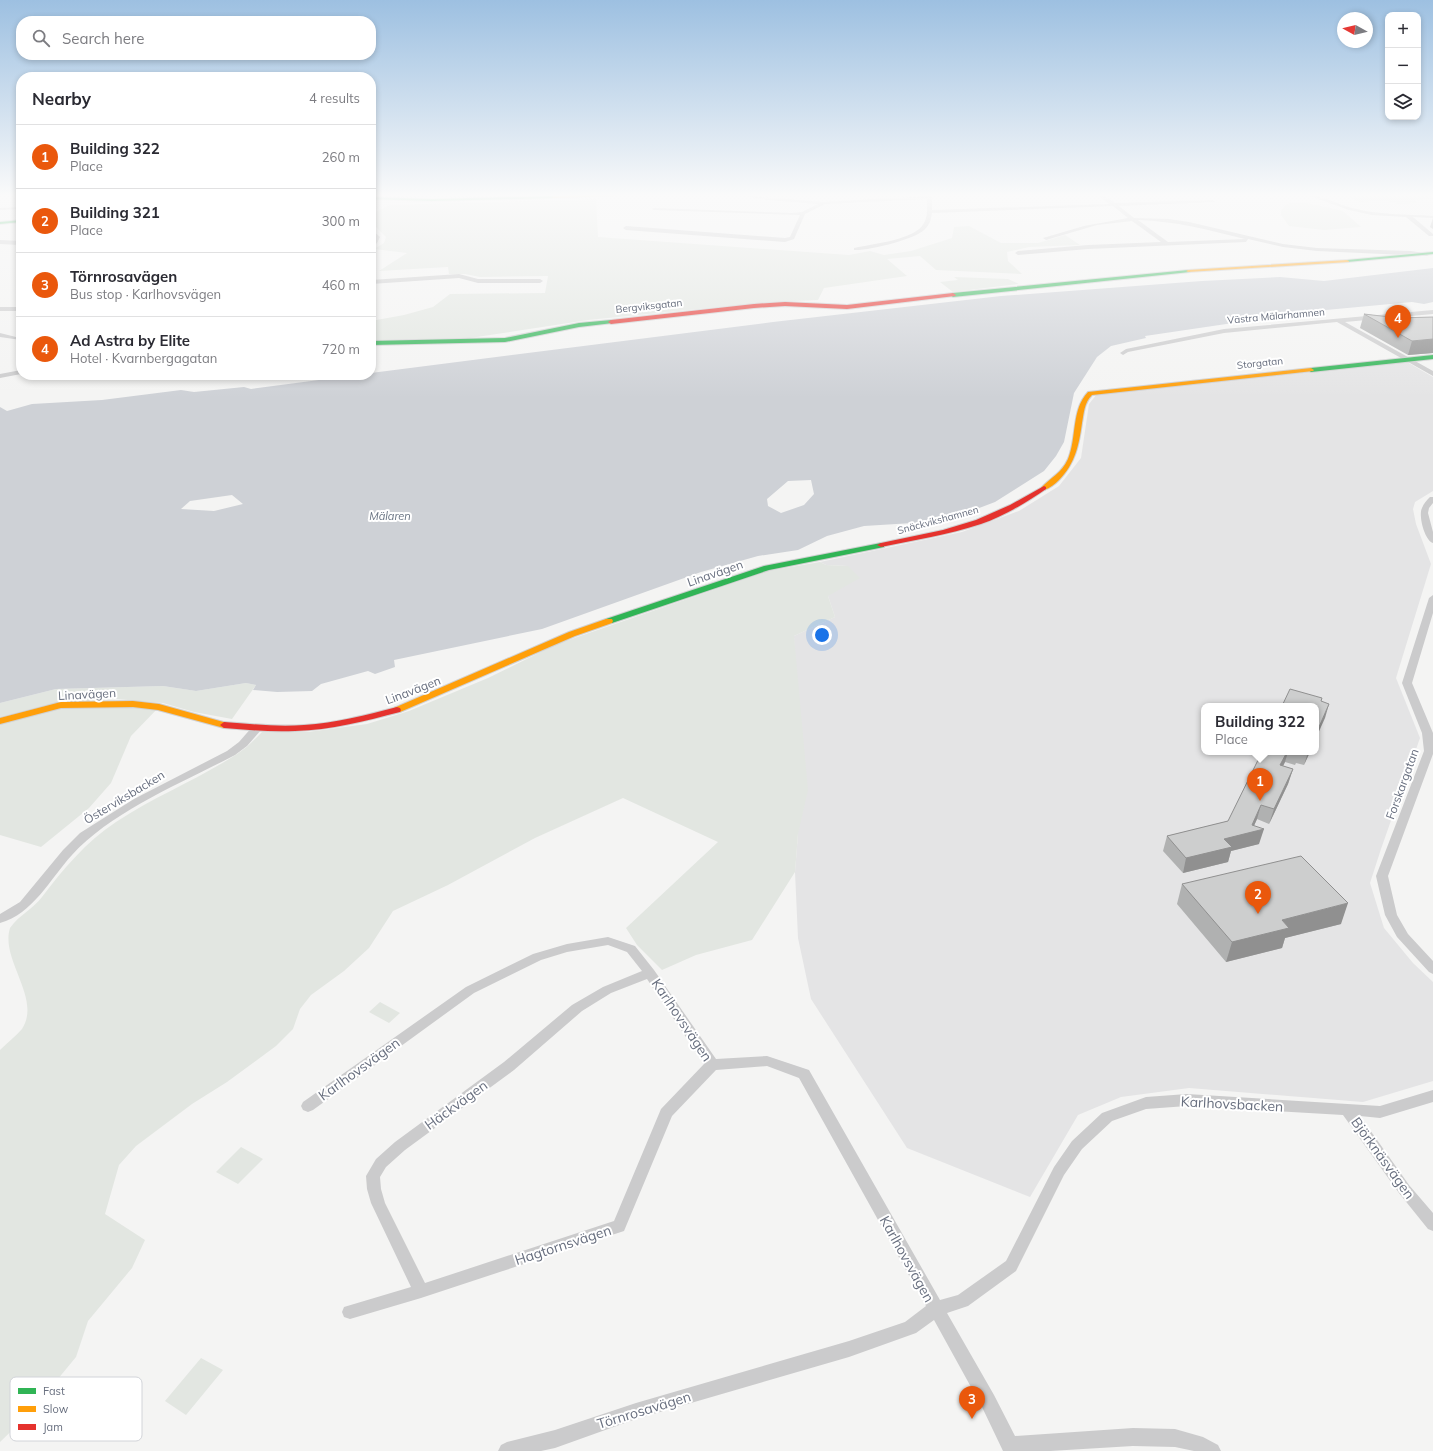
<!DOCTYPE html>
<meta charset="utf-8">
<style>
body{margin:0;font-family:Mulish,sans-serif;background:#f7f7f7;color:#2b2b33}
.controls{position:absolute;right:12px;top:12px;display:grid;overflow:hidden;border-radius:8px;box-shadow:0 2px 6px #0003}
.controls button{width:36px;height:36px;display:grid;place-items:center;padding:0;border:0;border-bottom:1px solid #e1e1e2;background:#fff;color:#2b2b33;font:20px sans-serif}
.compass{position:absolute;left:1337px;top:12px;width:36px;height:36px;border-radius:50%;background:#fff;box-shadow:0 2px 6px #0003;rotate:278deg}
.you{position:absolute;left:822px;top:635px;width:14px;height:14px;margin:-10px;border:3px solid #fff;border-radius:50%;background:#1a73e8;box-shadow:0 0 0 6px #1a73e833}
.badge{display:grid;place-items:center;width:26px;height:26px;border-radius:50%;background:#ea580c;color:#fff;font-size:13px;font-weight:700}
.pin{position:absolute;translate:-50% -33px;filter:drop-shadow(0 1px 2px #0008)}
.pin::after{content:'';position:absolute;top:21px;width:14px;height:12px;background:inherit;clip-path:polygon(0 0,100% 0,50% 100%)}
.popup{position:absolute;left:1201px;top:703px;width:118px;height:52px;box-sizing:border-box;display:grid;place-content:center;border-radius:8px;background:#fff;filter:drop-shadow(0 1px 3px #0005);font-size:13px;white-space:nowrap;color:#7c7c81}
.popup b{font-size:15px;color:#2b2b33}
.popup::after{content:'';position:absolute;left:50%;top:100%;margin-left:-8px;border:8px solid transparent;border-top-color:#fff}
.list{margin:0;padding:0;list-style:none}
h2{display:flex;justify-content:space-between;align-items:center;height:52px;margin:0;padding:0 16px;font-size:17px}
h2 small{font-size:13px;font-weight:400;color:#7c7c81}
.list li{display:grid;grid-template-columns:26px 1fr auto;gap:12px;align-items:center;box-sizing:border-box;height:64px;padding:0 16px;border-top:1px solid #e1e1e2}
.list b{display:block;font-size:15px;white-space:nowrap}
.list p{margin:0;font-size:13px;white-space:nowrap;color:#7c7c81}
.list em{font-size:13px;font-style:normal;color:#7c7c81}
.icon{flex:none;width:22px;height:22px;fill:none;stroke:currentColor;stroke-width:2;stroke-linecap:round;stroke-linejoin:round}
.map{position:relative;flex:none;width:1433px;height:1451px;overflow:hidden}
.search{position:absolute;background:#fff;box-shadow:0 2px 6px #0003;left:16px;top:16px;width:360px;height:44px;display:flex;align-items:center;gap:10px;box-sizing:border-box;padding:0 14px;border-radius:16px;color:#7c7c81;font-size:15px}
.panel{position:absolute;background:#fff;box-shadow:0 2px 6px #0003;left:16px;top:72px;width:360px;height:308px;border-radius:16px}
.map>svg:first-child{display:block}
</style>
<div class="map">
<svg width="1433" height="1451" viewBox="0 0 1433 1451">
<rect width="100%" height="100%" fill="#f4f4f3"/>
<!-- built -->
<path fill="#e4e4e5" fill-rule="evenodd" d="M1407,362l26,15v114l-18,11 -2,7 3,15 15,40 -35,114 24,60 -39,111 -11,34 14,45 29,35 20,19v99l-70,21 -174,-14 -68,9 -43,18 -48,82 -123,-49 -96,-149 -13,-61 -3,-66 3,-38 -4,-198 41,-19 -7,-21 20,-30 -22,-1 -6,-3 142,-30 57,-21 40,-25 22,-28 8,-54 8,-10zM1204,706h112v46h-112z"/>
<!-- green -->
<path fill="#e2e6e1" d="M1340,194h82l11,4v1l-19,1 3,3 -19,1 -14,-4 -23,2z
M596,199l2,38 251,18 21,-4 14,4 27,-4 41,-13 2,-11 15,-1 32,17h37l27,-8 15,10 -51,2 -22,5 1,9 14,13 -86,-4 -16,-14 -33,3 20,17 -83,12 -6,12 -48,2 -182,18 -118,18 -99,2v-19l33,-6 29,-8 17,-13 95,-1 3,-17 -68,1 -15,-3h-16l-1,-7 -69,4 28,-18 -33,-4 10,-6 2,-6 -15,-15v-8l19,-9z
M1294,202l18,2 31,7 18,16 -37,3 -35,-4 -8,-11v-4l4,-6z
M954,277l54,2 11,5 -66,8 -13,-10 18,-2z
M820,562l6,3 22,1 12,12 -32,18 7,21 -41,19 14,154 -10,44 -3,38 -43,68 -56,15 -34,15 -25,-25 -11,-17 92,-86 -95,-44 -88,40 -87,47 -55,26 -24,37 -25,23 -33,24 -11,14 -7,20 -17,17 -49,36 -35,22 -56,42 -17,19 -14,49 40,26 -13,28 -44,53 -12,36 -47,57 -29,28v-392c7,-7 16,-14 22,-21 20,-31 -22,-69 -12,-101 9,-13 23,-19 32,-31 22,-29 44,-55 74,-75 39,-26 83,-43 121,-68 10,-6 18,-15 25,-22h46l59,-8 42,-13 79,-33 69,-34 211,-73z
M246,683l10,2 -24,34 -38,-7 -31,-9 -47,-4 -70,6 -46,12v-14l56,-14 107,-3 33,5z
M61,705l98,2 -28,29 -20,47 -22,25 -48,39 -41,-12v-114z
M380,1002l20,11 -11,10 -20,-11z
M241,1147l22,12 -25,25 -22,-12z
M201,1358l22,12 -37,45 -21,-14z"/>
<!-- water -->
<path fill="#ced1d6" fill-rule="evenodd" d="M1433,268v34l-9,2 -12,-2 -97,9 -170,25 1,2 -35,8 -14,11 -23,36 -10,49 -8,14 -12,15 -49,31 -50,19 -81,5 -37,10 -29,14 -40,6 -57,16 -159,57 -148,31 1,7 -20,7 -7,-3 -47,13 -9,7 -35,1 -24,-2 3,-5 -10,-2 -50,8 -33,-5 -107,3 -56,14v-296l7,4 25,-7 70,-4 79,-10 13,2 50,-5 7,2 106,-14h14v-2l402,-51 228,-26 201,-15 78,-4 44,4zM811,480l3,14 -10,11 -23,8 -13,-7 -1,-7 21,-18zM232,495l11,9 -29,7 -33,-2 9,-8z"/>
<g fill="none" stroke-linecap="round" stroke-linejoin="round">
<defs>
<path id="fast" d="M553,196l2,2 -123,3 -61,-2v-2l61,2z
M21,220v2l-21,2v-2z
M1433,252v2l-86,8 -2,-1 2,-1z
M1188,270l2,1v1l-237,25 -3,-2 3,-2z
M611,320l2,1v2l-34,4 -74,15 -134,3v-4l134,-3 74,-15z
M1433,355v4l-122,13 -3,-2 3,-2z
M881,543h3v4l-115,23 -157,53h-6l-1,-2 1,-2 158,-53z"/>
<path id="slow" d="M596,194h59l-102,4 -2,-1 2,-1z
M1347,260l2,1v1l-161,10 -2,-1 2,-1z
M1311,368l3,2 -1,1 -221,24c-8,8 -8,18 -10,28 -3,22 -7,41 -23,57 -4,4 -9,8 -15,10l-3,-2c9,-10 21,-15 27,-29 9,-21 3,-49 20,-67z
M606,619h6l1,2 -1,2 -37,13 -175,76h-6l-1,-2 1,-2 175,-76z
M133,701l26,3 68,19 1,2 -4,3 -66,-18 -25,-3 -72,1 -61,16v-6l61,-16z"/>
<path id="jam" d="M953,293l3,2 -1,1 -108,13 -62,-3 -31,2 -143,16 -3,-2 3,-2 143,-16 31,-2 62,3z
M1044,486l2,1v2c-20,14 -42,27 -65,35 -33,11 -67,16 -100,23l-4,-2 4,-2 62,-13 33,-10 34,-15z
M397,707l3,1 1,2 -1,2c-35,9 -69,18 -105,19 -24,1 -48,-1 -71,-3l-4,-3 4,-3c27,2 53,5 80,3 32,-2 62,-10 93,-18z"/>
</defs>
<!-- fast casing -->
<use href="#fast" stroke="#d0d0d1" stroke-width="2"/>
<!-- slow casing -->
<use href="#slow" stroke="#d0d0d1" stroke-width="2"/>
<!-- jam casing -->
<use href="#jam" stroke="#d0d0d1" stroke-width="2"/>
<!-- street -->
<path fill="#cbcbcc" fill-rule="evenodd" d="M928,194h4v16l177,-6 -12,-10h6l12,9 98,-3 2,2 -96,4 15,12 35,1 20,3 94,22 34,4 94,3 19,3 -3,2 -110,-5 -34,-4 -35,-8 -2,3 -158,7 -70,6 -3,-2 3,-2 70,-6 73,-3 -29,-21 -35,4 -51,15 -3,-2 41,-12 44,-8 -15,-12 -181,7c-1,6 -2,11 -6,15 -8,11 -58,23 -72,22v-2c17,-4 62,-8 70,-25 4,-7 3,-16 3,-24l-102,5 -20,10 -11,25 -9,3 -159,-12 -3,-2 3,-2 159,12 5,-1 10,-22 -146,-5 -2,-1 2,-1 138,5 10,-1 16,-8 -50,-4 -20,-3 2,-1 73,6 104,-6zM1138,220c37,1 71,10 107,19l-77,3z
M1304,194c17,0 32,10 48,14 26,7 54,6 81,8v2l-20,-1 20,17v2h-4l-23,-19 -34,-2 -23,-5z
M375,198l4,1 -8,5v-3z
M21,207v2l-21,1v-2z
M371,229l9,8 -3,6 -6,4v-4l3,-6 -3,-3z
M0,240l21,1v4l-21,-1z
M459,274l19,5h62l3,2 -3,2h-62l-19,-5 -88,6v-4z
M0,307h21v4h-21z
M1433,310v4l-88,8 88,49v5l-96,-54 -113,11 -96,19 -5,3 -3,-2 6,-4 98,-20z
M21,320v20l-21,-3v-4l16,4 2,-15z
M21,370v4l-21,4v-4z
M1430,497h3v6l-4,5 -1,5 5,19v11c-8,-2 -15,-27 -11,-35 2,-5 5,-8 8,-11z
M1433,595v18l-21,70 21,50v21l-45,122 9,39 11,19 25,27v13l-4,-2 -32,-35 -12,-22 -9,-39 48,-125 -2,-18 -20,-50 27,-85z
M257,725l4,1 1,2 -1,2 -14,16 -12,9c-53,28 -123,56 -163,100 -22,24 -39,59 -72,68v-9l20,-12 43,-52 17,-17 54,-34 93,-48 12,-9 14,-16z
M608,937l27,9 19,24 62,89 51,-3 42,14 131,230 18,-5 48,-34 48,-94 18,-26 30,-28 44,-16 41,-3 193,12 53,-16v12l-53,16 -20,-2 49,69 24,28v18l-5,-2 -29,-36 -56,-78 -156,-9 -41,3 -34,12 -30,28 -18,26 -48,96 -48,35 -21,7 47,82 21,41 118,-8 42,1 28,8 15,8 3,6h-27l-19,-4 -42,-1 -83,5h-47l-21,-44 -48,-87 -18,13 -67,24 -213,62 -81,29 -14,3h-43l3,-6 6,-3 48,-12 81,-27 213,-62 56,-19 21,-16 -127,-228 -32,-12 -51,4 -44,46 -48,115 -203,67 -71,21 -6,-2 -2,-5 2,-5 67,-20 -40,-84 -4,-14 -1,-13 10,-17 19,-17 109,-80 68,-57 31,-18 39,-16 -15,-19 -19,-7 -41,7 -26,8 -67,33 -161,117 -5,2 -5,-2 -2,-4 2,-4 163,-115 67,-33 34,-10zM647,979l57,85 -43,45 -47,112 -189,62 -40,-80 -4,-14 -1,-12 6,-10 19,-17 109,-80 68,-59 29,-18z"/>
<!-- fast -->
<use href="#fast" fill="#30b455" fill-rule="evenodd"/>
<!-- slow -->
<use href="#slow" fill="#ff9f0a" fill-rule="evenodd"/>
<!-- jam -->
<use href="#jam" fill="#e5322d" fill-rule="evenodd"/>
</g>
<!-- wall -->
<path fill="#b0b1b1" d="M1433,218v11l-3,-2z
M1364,314l34,4 35,-1v36l-25,2 -48,-27z
M1262,752h48l-6,13 -8,-2 -1,2 -10,-3 -2,4 10,3 -5,15 -19,40 -12,-5 -3,7 5,18 -28,7 -3,11 -45,11 -20,-22 4,-15 61,-15z
M1182,884l159,40 -56,14 -3,10 -56,14 -49,-58z"/>
<!-- shaded-wall -->
<path fill="#909090" d="M1433,339v14l-25,2 4,-14z
M1329,704l-4,14 -9,20v-4z
M1287,752h1l-3,10 -9,18 4,-15z
M1308,752h2l-6,13z
M1293,769l-5,15 -19,40 5,-15z
M1261,805l-4,14 -6,13 13,-3 -5,15 -28,7 -3,11 -45,11 3,-15 66,-33z
M1348,903l-7,21 -56,14 -3,10 -56,14 6,-20 50,-22z"/>
<!-- building -->
<path fill="#cdcece" stroke="#909090" d="M1364,314l34,4 35,-1v22l-21,2z
M1290,689l32,9 -1,3 8,3 -13,30v-28h-34z
M1262,752h25l-7,13 13,4 -19,40 -13,-4 -9,20 12,4 -40,10 8,8 -46,11 -19,-22 61,-15z
M1301,856l47,47 -66,17 7,8 -57,14 -50,-58z"/>
<!-- sky -->
<linearGradient id="sky" x2="0" y2="1"><stop stop-color="#9dc0e1"/><stop offset="0.49" stop-color="#fafafa"/><stop offset="1" stop-color="#fafafa" stop-opacity="0"/></linearGradient>
<rect width="1433" height="398" fill="url(#sky)"/>
<g text-anchor="middle" dominant-baseline="central" stroke-width="4" stroke-linejoin="round" paint-order="stroke">
<!-- far-street labels -->
<g font-size="10" fill="#686f7f" stroke="#fff">
<text transform="translate(649 306) rotate(-6)">Bergviksgatan</text>
<text transform="translate(1276 316) rotate(-5)">Västra Mälarhamnen</text>
<text transform="translate(1260 363) rotate(-6)">Storgatan</text>
<text transform="translate(938 520) rotate(-15)">Snäckvikshamnen</text>
</g>
<!-- far-water labels -->
<g font-size="11" font-style="italic" fill="#697483" stroke="#fff">
<text x="390" y="516">Mälaren</text>
</g>
<!-- street labels -->
<g font-size="12" fill="#686f7f" stroke="#fff">
<text transform="translate(715 573) rotate(-19)">Linavägen</text>
<text transform="translate(413 690) rotate(-21)">Linavägen</text>
<text transform="translate(87 694) rotate(-3)">Linavägen</text>
<text transform="translate(1402 784) rotate(-70)">Forskargatan</text>
<text transform="translate(124 797) rotate(-31)">Österviksbacken</text>
</g>
<!-- near-street labels -->
<g font-size="14" fill="#686f7f" stroke="#fff">
<text transform="translate(682 1020) rotate(56)">Karlhovsvägen</text>
<text transform="translate(359 1069) rotate(-36)">Karlhovsvägen</text>
<text transform="translate(1232 1104) rotate(3)">Karlhovsbacken</text>
<text transform="translate(456 1105) rotate(-36)">Häckvägen</text>
<text transform="translate(1383 1158) rotate(54)">Björknäsvägen</text>
<text transform="translate(563 1245) rotate(-18)">Hagtornsvägen</text>
<text transform="translate(907 1259) rotate(61)">Karlhovsvägen</text>
<text transform="translate(644 1410) rotate(-17)">Törnrosavägen</text>
</g>
</g>
<!-- legend -->
<rect x="10" y="1377" width="132" height="64" rx="6" fill="#fff" stroke="#d2d4d9" stroke-width="1"/>
<rect x="18" y="1388" width="18" height="6" fill="#30b455"/>
<rect x="18" y="1406" width="18" height="6" fill="#ff9f0a"/>
<rect x="18" y="1424" width="18" height="6" fill="#e5322d"/>
<g font-size="11" fill="#686f7f">
<text x="43" y="1395">Fast</text>
<text x="43" y="1413">Slow</text>
<text x="43" y="1431">Jam</text>
</g>
</svg>
<div class="controls">
<button>+</button>
<button>−</button>
<button><svg class="icon" aria-label="layers" viewBox="0 0 24 24"><path d="M12 4l9 5-9 5-9-5zM3 14l9 5 9-5"/></svg></button>
</div>
<svg class="compass" viewBox="-18 -18 36 36"><path d="M0-13l5 13h-10z" fill="#e53935"/><path d="M0 13l5-13h-10z" fill="#7c7c81"/></svg>
<div class="you"></div>
<div class="pin badge" style="left:1260px;top:801px">1</div>
<div class="popup"><b>Building 322</b>Place</div>
<div class="pin badge" style="left:1258px;top:914px">2</div>
<div class="pin badge" style="left:972px;top:1419px">3</div>
<div class="pin badge" style="left:1398px;top:338px">4</div>
<div class="search"><svg class="icon" aria-label="search" viewBox="0 0 24 24"><circle cx="10" cy="10" r="6"/><path d="M15 15l6 6"/></svg>Search here</div>
<section class="panel">
<h2>Nearby<small>4 results</small></h2>
<ul class="list">
<li><span class="badge">1</span><div><b>Building 322</b><p>Place</p></div><em>260 m</em></li>
<li><span class="badge">2</span><div><b>Building 321</b><p>Place</p></div><em>300 m</em></li>
<li><span class="badge">3</span><div><b>Törnrosavägen</b><p>Bus stop · Karlhovsvägen</p></div><em>460 m</em></li>
<li><span class="badge">4</span><div><b>Ad Astra by Elite</b><p>Hotel · Kvarnbergagatan</p></div><em>720 m</em></li>
</ul>
</section>
</div>
